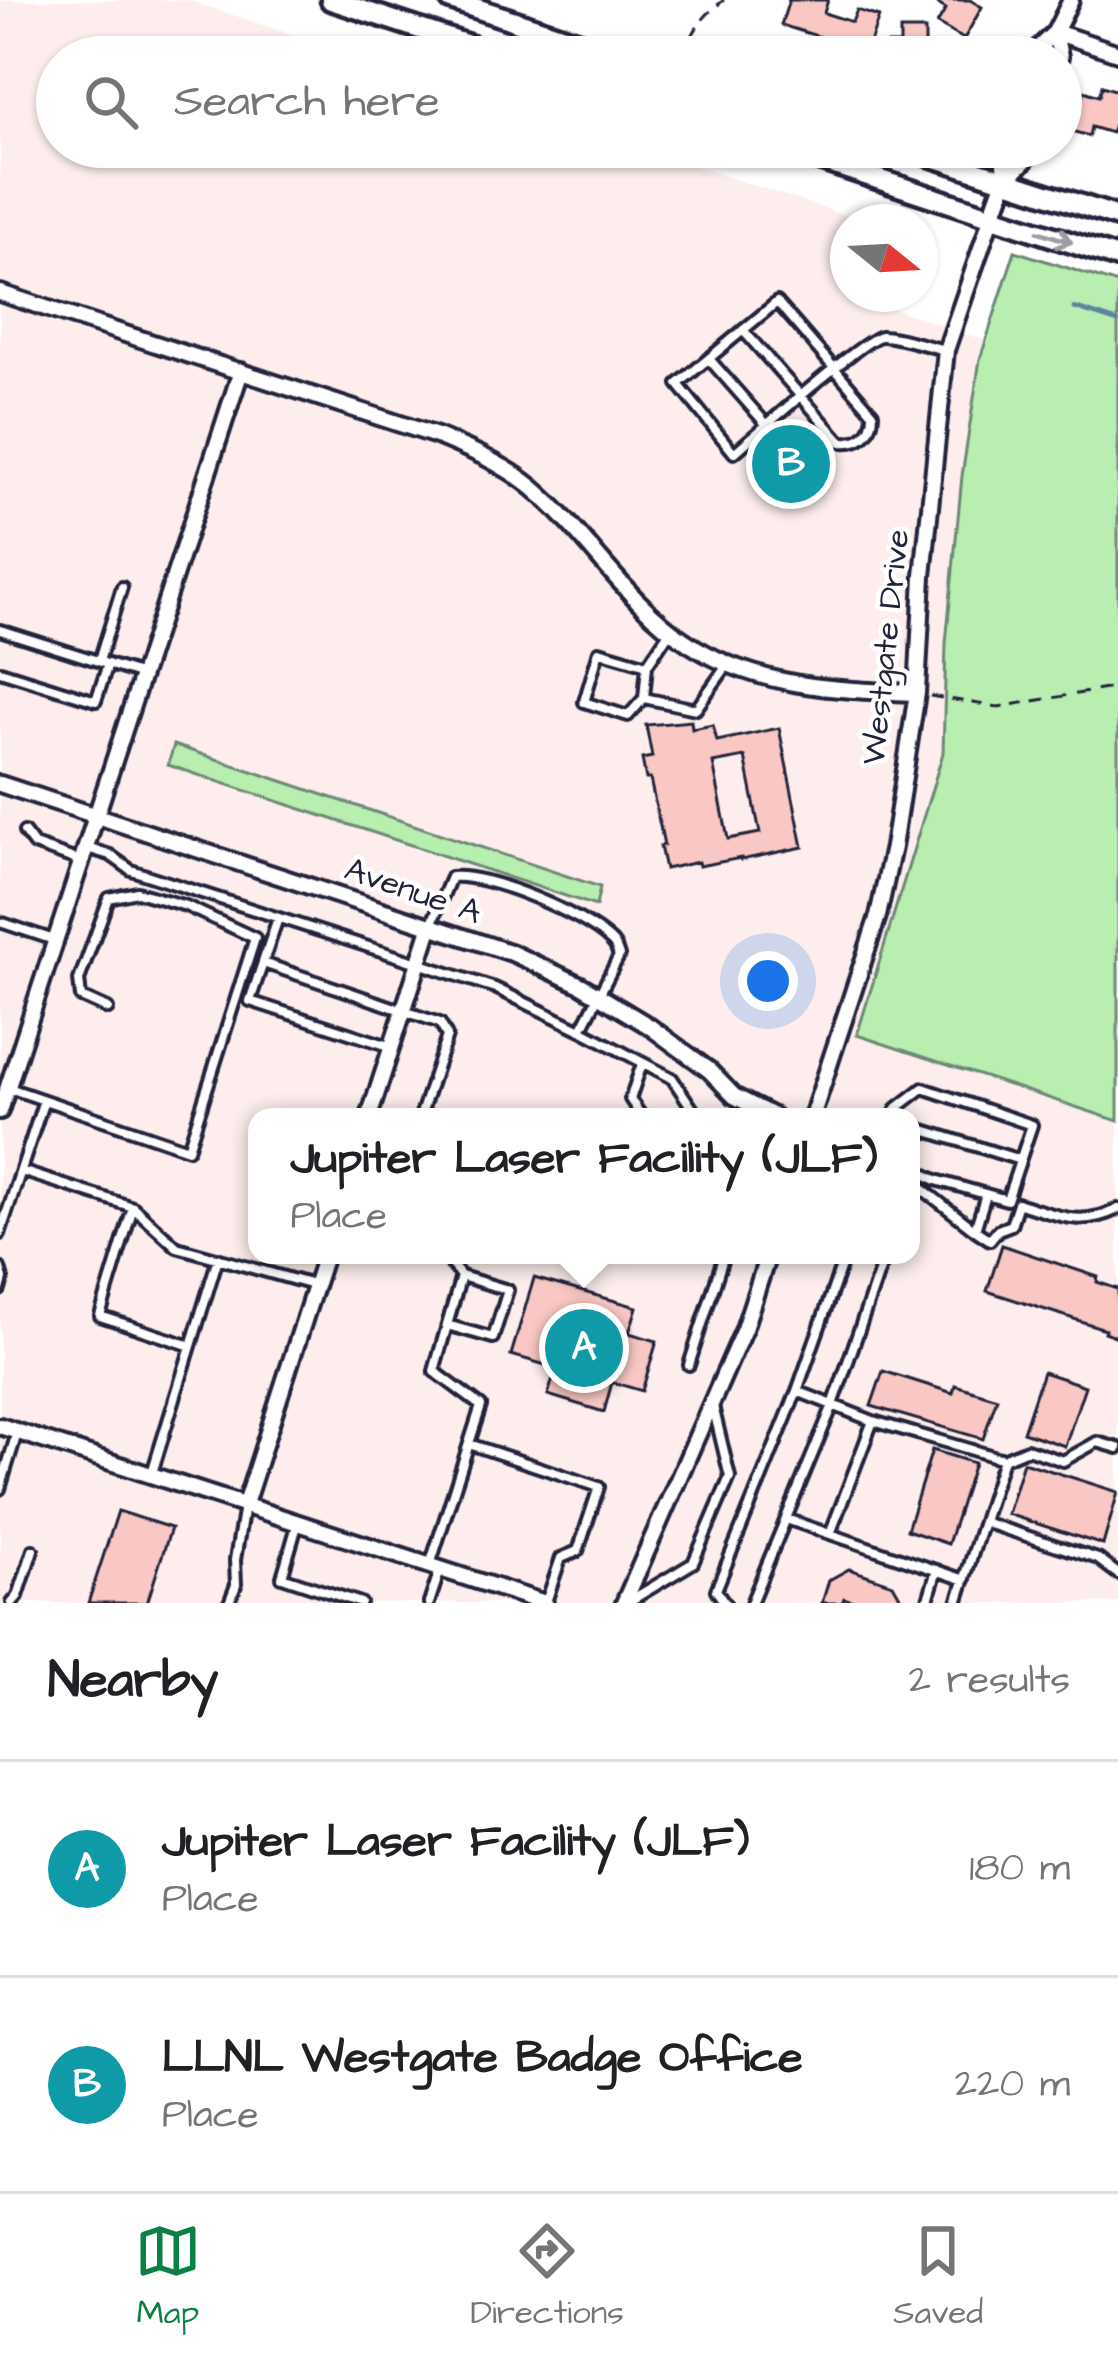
<!DOCTYPE html>
<style>
body{margin:0;font-family:"Architects Daughter",sans-serif;background:#f6f6f6;color:#202124}
.compass{position:absolute;left:830px;top:204px;width:108px;height:108px;border-radius:50%;background:#fff;box-shadow:0 3px 9px #0004;rotate:108deg}
.you{position:absolute;left:768px;top:981px;width:42px;height:42px;margin:-30px;border:9px solid #fff;border-radius:50%;background:#1a73e8;box-shadow:0 0 0 18px #1a73e833}
.badge{display:grid;place-items:center;width:78px;height:78px;border-radius:50%;background:#0b8043;color:#fff;font-size:39px;font-weight:700}
.pin{position:absolute;translate:-50% -50%;border:6px solid #fff;box-shadow:0 3px 12px #0006}
.popup{position:absolute;left:248px;top:1108px;width:672px;height:156px;box-sizing:border-box;display:grid;place-content:center;border-radius:24px;background:#fff;filter:drop-shadow(0 3px 9px #0005);font-size:39px;white-space:nowrap;color:#757577}
.popup b{font-size:45px;color:#202124}
.popup::after{content:'';position:absolute;left:50%;top:100%;margin-left:-24px;border:24px solid transparent;border-top-color:#fff}
.list{margin:0;padding:0;list-style:none}
h2{display:flex;justify-content:space-between;align-items:center;height:156px;margin:0;padding:0 48px;font-size:51px}
h2 small{font-size:39px;font-weight:400;color:#757577}
.list li{display:grid;grid-template-columns:78px 1fr auto;gap:36px;align-items:center;box-sizing:border-box;height:216px;padding:0 48px;border-top:3px solid #e0e0e0}
.list b{display:block;font-size:45px;white-space:nowrap}
.list p{margin:0;font-size:39px;white-space:nowrap;color:#757577}
.list em{font-size:39px;font-style:normal;color:#757577}
.icon{flex:none;width:66px;height:66px;fill:none;stroke:currentColor;stroke-width:2;stroke-linecap:round;stroke-linejoin:round}
.map{position:relative;flex:none;width:1118px;height:1603px;overflow:hidden}
.search{position:absolute;background:#fff;box-shadow:0 3px 9px #0004;left:36px;right:36px;top:36px;height:132px;display:flex;align-items:center;gap:30px;box-sizing:border-box;padding:0 42px;border-radius:66px;color:#757577;font-size:45px}
.sheet{height:588px;background:#fff}
nav{display:flex;justify-content:space-around;align-items:center;box-sizing:border-box;height:168px;border-top:3px solid #e0e0e0;background:#fff;font-size:33px;color:#757577}
nav a{display:grid;justify-items:center;gap:6px}
nav .on{color:#0b8043}
.map>svg:first-child{display:block}
</style>
<div class="map">
<svg width="1118" height="1603" viewBox="0 0 1118 1603">
<rect width="100%" height="100%" fill="#fff"/>
<filter id="ink" filterUnits="userSpaceOnUse"><feTurbulence type="fractalNoise" baseFrequency=".00833" numOctaves="2"/><feDisplacementMap in="SourceGraphic" scale="24" xChannelSelector="R" yChannelSelector="G"/><feConvolveMatrix kernelMatrix="1 2 1 2 8 2 1 2 1" color-interpolation-filters="sRGB"/></filter>
<g filter="url(#ink)">
<!-- built -->
<path fill="#fdeeed" fill-rule="evenodd" d="M0,0h187l174,57h-304v90h579l230,75h-18v72h41l-3,12 141,49 91,-47v1295h-1118zM257,1117h654v138h-654z"/>
<!-- green -->
<path fill="#b8eeb0" stroke="#6d8876" stroke-width="3" d="M1015,251l103,33v837l-261,-86 86,-282 3,-110 16,-167 18,-117z
M174,745l426,142 -4,19 -428,-141z"/>
<g fill="none" stroke-linecap="round" stroke-linejoin="round">
<!-- stream -->
<path stroke="#5b869f" stroke-width="4.5" d="M1074,308l44,14"/>
</g>
<!-- building -->
<path fill="#f9c8c4" stroke="#22223b" stroke-width="3" fill-rule="evenodd" d="M789,0h39l-4,13 28,9 5,-12 22,7 -14,40 -27,-9 2,-5 -59,-18z
M931,0h39l12,7 -18,32 -27,-15 9,-15z
M900,30h25v27h-37v-13h12z
M1102,86l16,5v21l-7,21 -20,-6 -2,9 -18,-5 13,-40 15,5z
M794,428l32,39 -38,32 -32,-38z
M691,721l1,8 21,-4 4,16 62,-13 24,119 -62,13v-2l-42,8 -1,-4 -33,7 -5,-23 4,-1 -14,-66h-4l-4,-20 10,-2 -6,-32zM745,757l15,76 -32,6 -15,-76z
M1002,1245l96,32 -1,5 21,7v48l-14,-5 1,-3 -118,-38z
M534,1278l103,29 -8,26 28,8 -15,50 -30,-9 -8,30 -56,-17 8,-27 -45,-13z
M883,1371l70,22 2,-8 42,13 -14,41 -112,-33z
M1043,1372l42,14 -20,60 -42,-14z
M932,1450l42,13 -26,81 -41,-14z
M1023,1462l95,30 -15,53 -96,-31z
M118,1511l53,17 -24,75h-59z
M849,1569l44,15 11,19h-45l-15,-5 -2,5h-20l7,-23z"/>
<g fill="none" stroke-linecap="round" stroke-linejoin="round">
<defs>
<path id="service" d="M743,330l98,112c20,2 32,-9 32,-29l-96,-111c-33,27 -66,55 -99,82l56,69c20,-17 132,-116 147,-117 13,-1 49,11 64,14
M709,359l58,66
M0,630l142,45
M99,661l23,-74
M647,665l-48,-14 -15,51 44,14 16,-18 3,-33 23,-34
M0,671l96,30 12,-37
M644,698l52,11 32,-45
M24,832l10,13 46,16
M87,848l23,7 21,15 364,118 86,42
M278,918l-28,83 142,46
M0,922l54,18
M431,925l20,-48c36,-4 132,37 159,63 6,5 6,8 9,16l-38,74 91,48 26,39
M263,963l177,60 7,13 -27,81
M642,1064l-12,35 12,18
M9,1088l179,61 67,-211 -69,-32 -49,-14 -28,6 -30,82 2,17 27,12
M893,1117l4,-9 26,-20 109,37 -25,75 -71,-20 -25,-13
M911,1126l109,34
M21,1171l112,36 -33,109 91,30 -39,127
M911,1180l64,50 11,-36
M1020,1204c37,11 60,24 98,5
M133,1207l44,40 136,38
M975,1230l15,10 8,-10 13,-5 7,-22
M0,1234l44,-134
M0,1268l3,11 -3,11
M447,1325l46,13 15,-48 -47,-14
M191,1346l27,-88
M689,1365l35,-110
M797,1391l76,30 -43,113
M873,1421l130,38 24,-10 36,12 34,-19 21,6
M469,1444l130,43 -21,64 -17,7 -15,44
M0,1489l17,-56
M786,1519l179,61
M298,1522l-16,55 79,26
M983,1522l115,37 20,15
M430,1565l51,-159 -47,-35 27,-95 -18,-21
M628,1602l65,-39 37,-86 -17,-71
M12,1603l6,-7 15,-46
M229,1603l7,-18 -1,-25 9,-54
M429,1603l11,-33
M725,1603l-9,-13 81,-199 48,-136
M751,1603l82,-198 52,-150
M927,1603l10,-33
M957,1603l46,-144"/>
<path id="minor" d="M1055,32l63,21
M1055,32l5,25
M1033,57l3,-7 19,-18 16,-32
M1003,147l2,33
M1005,180l20,-19 5,-14
M0,293l437,143c34,14 67,28 96,52 55,47 93,115 155,155 69,45 149,47 229,50
M0,784l512,169 69,32 68,41 60,44 25,26 41,21
M0,1111l241,-740
M369,1117l62,-192
M812,1117l66,-201 15,-69 24,-154 6,-117 23,-226 46,-134
M0,1426l545,177
M245,1504l80,-249
M624,1603l120,-274 24,-74"/>
<path id="tertiary" d="M992,216l13,-36"/>
<path id="secondary" d="M331,0l174,57
M451,0l174,57
M780,147l338,111
M902,147l216,70"/>
</defs>
<!-- service casing -->
<use href="#service" stroke="#22223b" stroke-width="16"/>
<!-- minor casing -->
<use href="#minor" stroke="#22223b" stroke-width="22"/>
<!-- tertiary casing -->
<use href="#tertiary" stroke="#22223b" stroke-width="26"/>
<!-- secondary casing -->
<use href="#secondary" stroke="#22223b" stroke-width="27"/>
<!-- path -->
<path stroke="#22223b" stroke-width="3" stroke-dasharray="12 9" stroke-linecap="butt" d="M684,57c8,-26 18,-41 40,-57
M930,696l68,11 120,-20"/>
<!-- service -->
<use href="#service" stroke="#fff" stroke-width="8"/>
<!-- minor -->
<use href="#minor" stroke="#fff" stroke-width="14"/>
<!-- tertiary -->
<use href="#tertiary" stroke="#fff" stroke-width="16"/>
<!-- secondary -->
<use href="#secondary" stroke="#fff" stroke-width="18"/>
</g>
<!-- one-way arrows -->
<defs><path id="oneway-shaft" d="M-6 0H5M1.5-3L5.5 0L1.5 3" fill="none" stroke-width="1.6" stroke-linecap="round" stroke-linejoin="round" transform="scale(3)"/></defs>
<use stroke="#9c9ca7" href="#oneway-shaft" transform="translate(1055 237) rotate(18)"/>
</g>
<g text-anchor="middle" dominant-baseline="central" stroke-width="9" stroke-linejoin="round" paint-order="stroke">
<!-- street labels -->
<g font-size="33" fill="#22223b" stroke="#fff">
<text transform="translate(886 647) rotate(-84)">Westgate Drive</text>
<text transform="translate(413 891) rotate(19)">Avenue A</text>
</g>
</g>
</svg>
<svg class="compass" viewBox="-18 -18 36 36"><path d="M0-13l5 13h-10z" fill="#e53935"/><path d="M0 13l5-13h-10z" fill="#757577"/></svg>
<div class="you"></div>
<div class="pin badge" style="left:584px;top:1348px;background:#0f9aa8">A</div>
<div class="popup"><b>Jupiter Laser Facility (JLF)</b>Place</div>
<div class="pin badge" style="left:791px;top:464px;background:#0f9aa8">B</div>
<div class="search"><svg class="icon" aria-label="search" viewBox="0 0 24 24"><circle cx="10" cy="10" r="6"/><path d="M15 15l6 6"/></svg>Search here</div>
</div>
<section class="sheet">
<h2>Nearby<small>2 results</small></h2>
<ul class="list">
<li><span class="badge" style="background:#0f9aa8">A</span><div><b>Jupiter Laser Facility (JLF)</b><p>Place</p></div><em>180 m</em></li>
<li><span class="badge" style="background:#0f9aa8">B</span><div><b>LLNL Westgate Badge Office</b><p>Place</p></div><em>220 m</em></li>
</ul>
</section>
<nav>
<a class="on"><svg class="icon" aria-label="map" viewBox="0 0 24 24"><path d="M3 6l6-2 6 2 6-2v14l-6 2-6-2-6 2zM9 4v14M15 6v14"/></svg>Map</a>
<a><svg class="icon" aria-label="directions" viewBox="0 0 24 24"><path d="M12 3l9 9-9 9-9-9zM9 14v-3h6M13 9l2 2-2 2"/></svg>Directions</a>
<a><svg class="icon" aria-label="saved" viewBox="0 0 24 24"><path d="M7 4h10v16l-5-4-5 4z"/></svg>Saved</a>
</nav>
